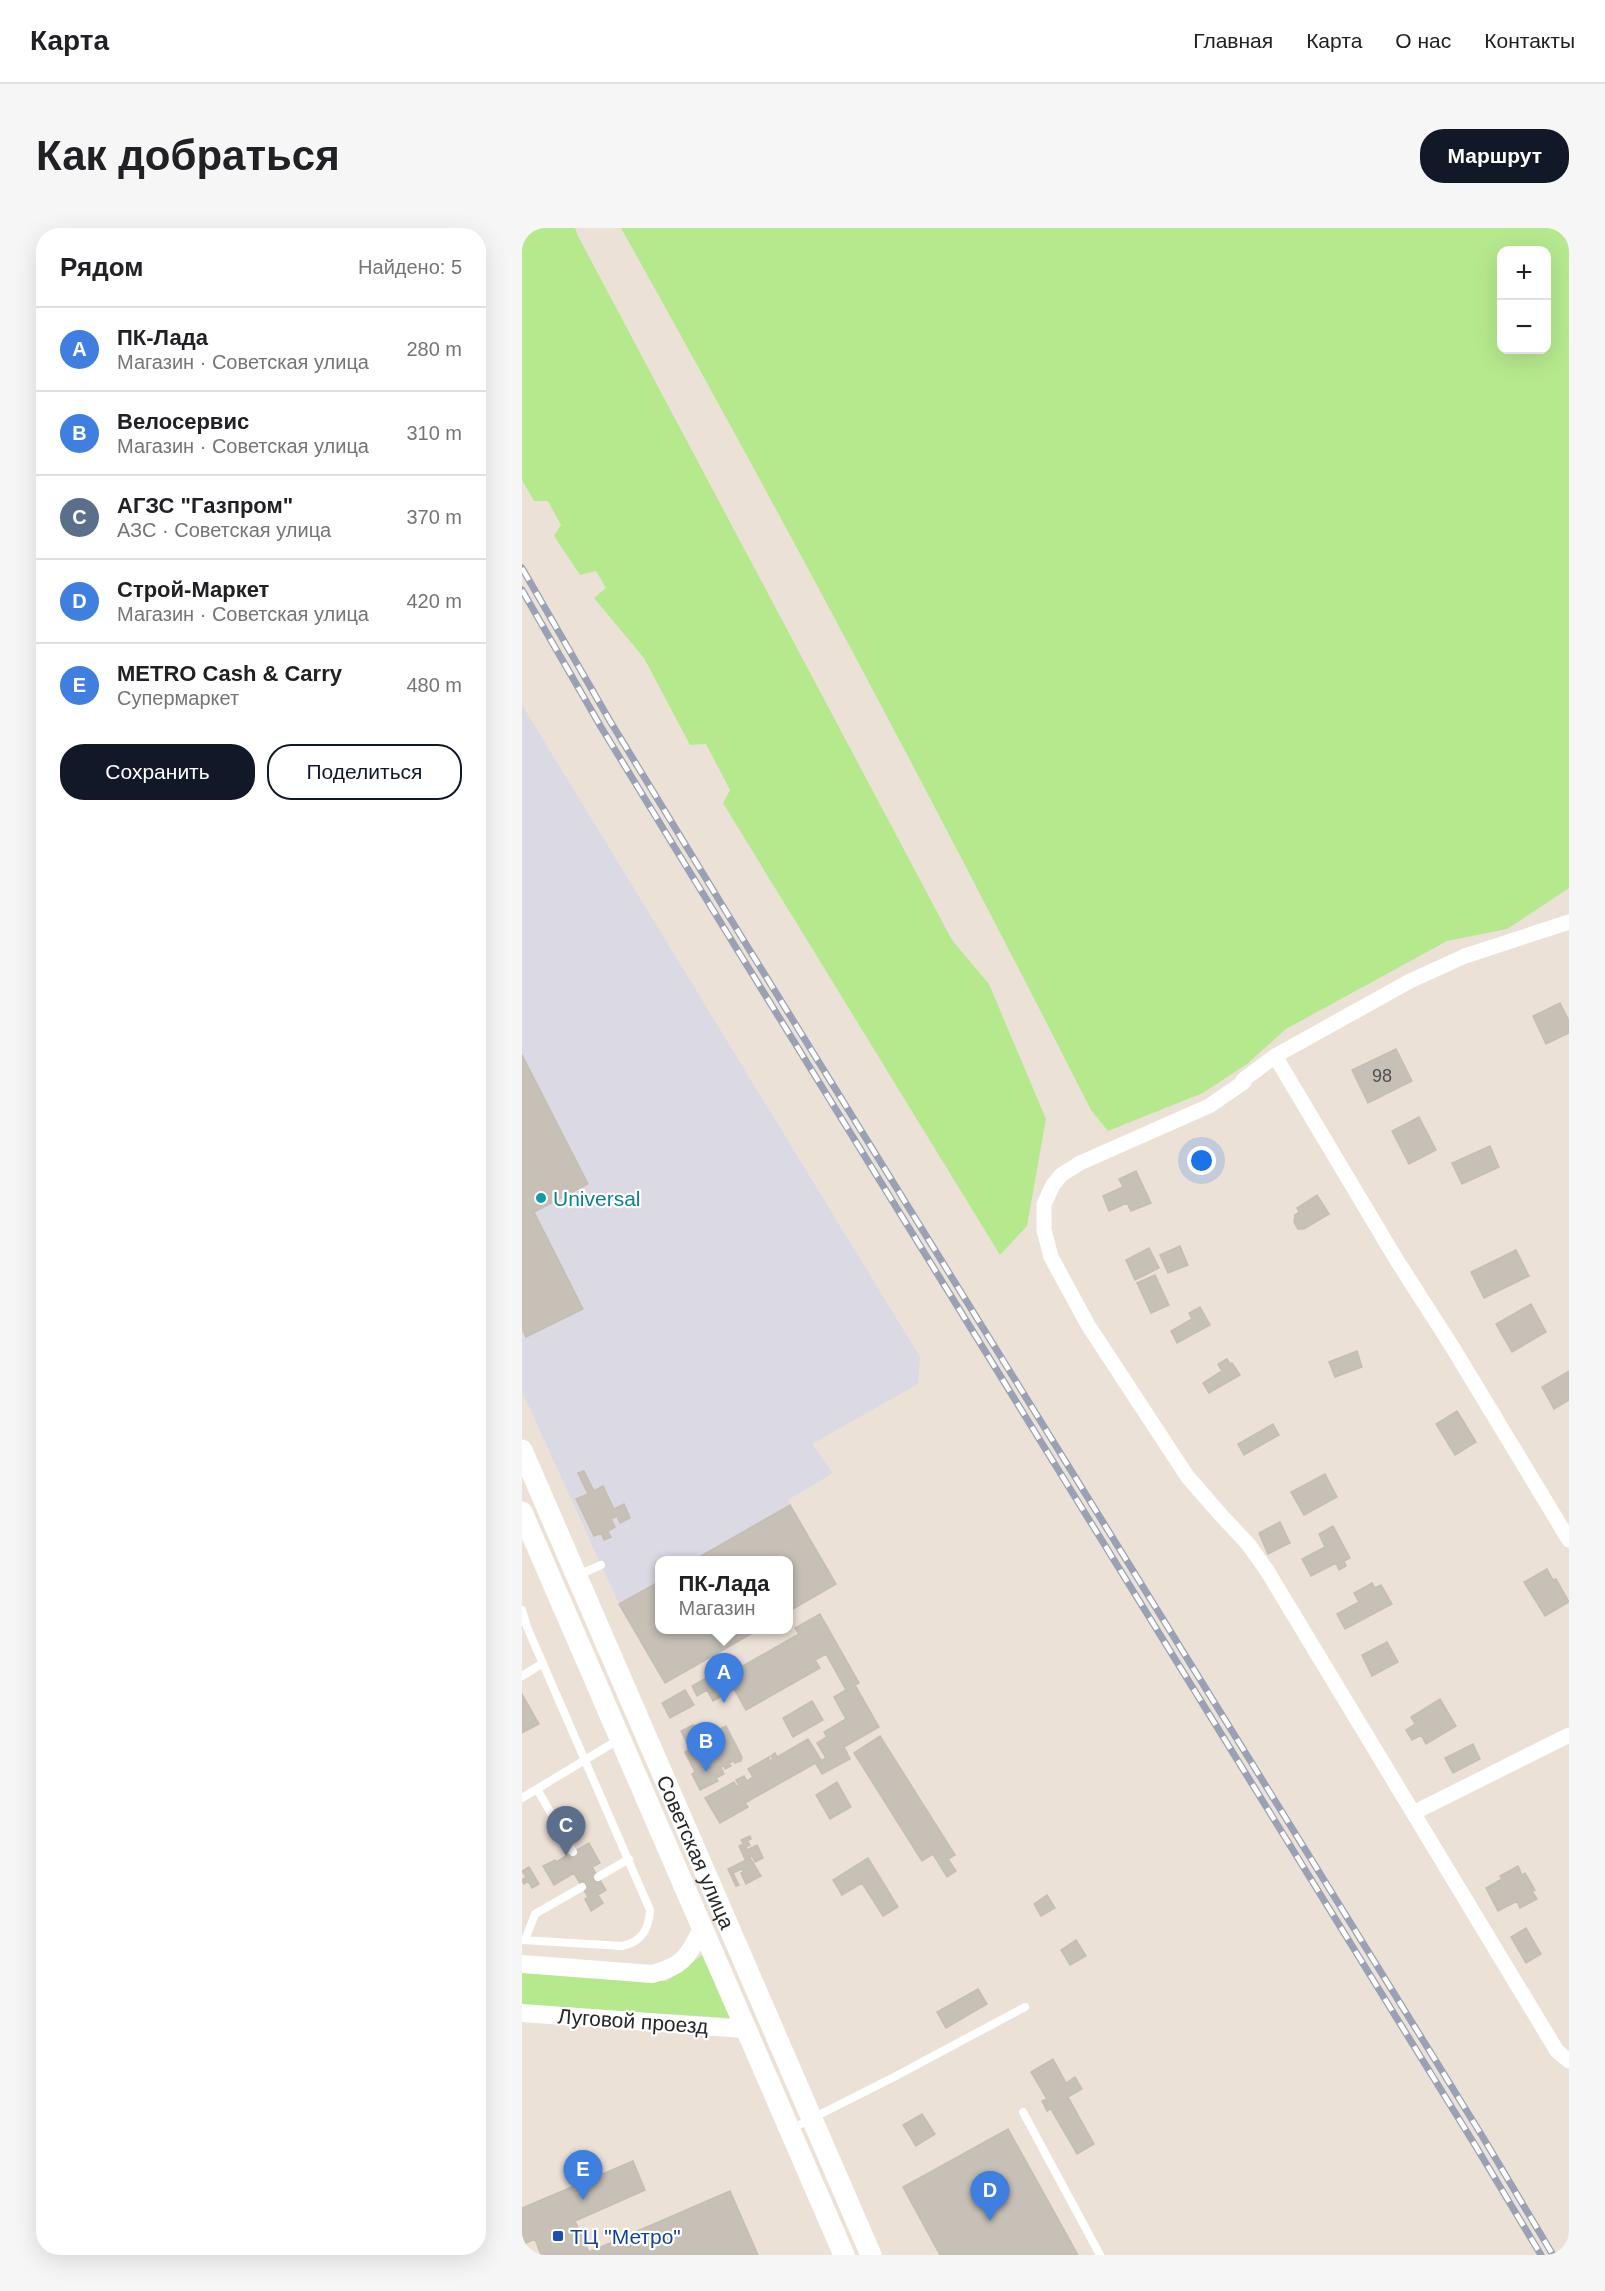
<!DOCTYPE html>
<html lang="ru">
<meta charset="utf-8">
<style>
body{margin:0;font-family:Helvetica,sans-serif;background:#f6f6f6;color:#202124}
.controls{position:absolute;right:18px;top:18px;display:grid;overflow:hidden;border-radius:12px;box-shadow:0 6px 24px #0002}
.controls button{width:54px;height:54px;display:grid;place-items:center;padding:0;border:0;border-bottom:2px solid #e0e0e0;background:#fff;color:#202124;font:30px sans-serif}
.you{position:absolute;left:680px;top:933px;width:21px;height:21px;margin:-15px;border:4px solid #fff;border-radius:50%;background:#1a73e8;box-shadow:0 0 0 9px #1a73e833}
.badge{display:grid;place-items:center;width:39px;height:39px;border-radius:50%;background:#111827;color:#fff;font-size:20px;font-weight:700}
.pin{position:absolute;translate:-50% -50px;filter:drop-shadow(0 2px 3px #0008)}
.pin::after{content:'';position:absolute;top:32px;width:21px;height:18px;background:inherit;clip-path:polygon(0 0,100% 0,50% 100%)}
.popup{position:absolute;left:133px;top:1328px;width:138px;height:78px;box-sizing:border-box;display:grid;place-content:center;border-radius:12px;background:#fff;filter:drop-shadow(0 2px 4px #0005);font-size:20px;white-space:nowrap;color:#757577}
.popup b{font-size:22px;color:#202124}
.popup::after{content:'';position:absolute;left:50%;top:100%;margin-left:-12px;border:12px solid transparent;border-top-color:#fff}
.list{margin:0;padding:0;list-style:none}
h2{display:flex;justify-content:space-between;align-items:center;height:78px;margin:0;padding:0 24px;font-size:26px}
h2 small{font-size:20px;font-weight:400;color:#757577}
.list li{display:grid;grid-template-columns:39px 1fr auto;gap:18px;align-items:center;box-sizing:border-box;height:84px;padding:0 24px;border-top:2px solid #e0e0e0}
.list b{display:block;font-size:22px;white-space:nowrap}
.list p{margin:0;font-size:20px;white-space:nowrap;color:#757577}
.list em{font-size:20px;font-style:normal;color:#757577}
.actions{display:flex;gap:12px;padding:18px 24px}
.actions a{flex:1;padding:14px 0;border:2px solid #111827;border-radius:24px;text-align:center;font-size:21px;color:#111827}
.actions .main{background:#111827;color:#fff}
.map{position:relative;flex:none;width:1047px;height:2027px;overflow:hidden;border-radius:24px}
header{display:flex;align-items:center;gap:36px;box-sizing:border-box;height:84px;padding:0 30px;background:#fff;border-bottom:2px solid #e0e0e0}
header strong{font-size:28px}
nav{display:flex;gap:33px;margin-inline-start:auto;font-size:21px}
.intro{display:flex;align-items:center;justify-content:space-between;box-sizing:border-box;height:144px;padding:0 36px}
h1{margin:0;font-size:42px}
.button{padding:15px 27px;border-radius:24px;background:#111827;color:#fff;font-size:21px;font-weight:700}
main{display:flex;gap:36px;padding:0 36px}
aside{flex:1;background:#fff;border-radius:24px;box-shadow:0 6px 24px #0002}
.map>svg:first-child{display:block}
</style>
<header>
<strong>Карта</strong>
<nav><a>Главная</a><a>Карта</a><a>О нас</a><a>Контакты</a></nav>
</header>
<div class="intro"><h1>Как добраться</h1><a class="button">Маршрут</a></div>
<main>
<aside>
<h2>Рядом<small>Найдено: 5</small></h2>
<ul class="list">
<li><span class="badge" style="background:#3f7fe0">A</span><div><b>ПК-Лада</b><p>Магазин · Советская улица</p></div><em>280 m</em></li>
<li><span class="badge" style="background:#3f7fe0">B</span><div><b>Велосервис</b><p>Магазин · Советская улица</p></div><em>310 m</em></li>
<li><span class="badge" style="background:#5c6f8a">C</span><div><b>АГЗС &quot;Газпром&quot;</b><p>АЗС · Советская улица</p></div><em>370 m</em></li>
<li><span class="badge" style="background:#3f7fe0">D</span><div><b>Строй-Маркет</b><p>Магазин · Советская улица</p></div><em>420 m</em></li>
<li><span class="badge" style="background:#3f7fe0">E</span><div><b>METRO Cash &amp; Carry</b><p>Супермаркет</p></div><em>480 m</em></li>
</ul>
<div class="actions"><a class="main">Сохранить</a><a>Поделиться</a></div>
</aside>
<div class="map">
<svg width="1047" height="2027" viewBox="0 0 1047 2027">
<rect width="100%" height="100%" fill="#ece1d7"/>
<!-- industrial -->
<path fill="#dbd9e3" d="M0,477l398,652 -2,27 -106,60 21,29 -45,27 2,5 -96,55h-34l-1,21 -40,23 -97,-213z"/>
<!-- green -->
<path fill="#b6e98e" fill-rule="evenodd" d="M0,0h53l3,8 374,704 37,44 57,135 -19,107 -27,29 -277,-452 7,-13 -24,-46 -16,1 -46,-87 -50,-60 12,-10 -10,-17 -16,4 -26,-39 7,-11 -13,-24h-14l-12,-21z
M99,0h948v660l-62,41 -60,12 -161,88 -39,35 -44,29 -95,38 -17,-21c-151,-297 -307,-591 -470,-882zM1024,22v100h-44v-100z
M180,1727l28,63 -208,-13v-32l145,8z"/>
<!-- building -->
<path fill="#c6c0b7" stroke="#c7bdb1" stroke-width="1.5" d="M1038,775l9,18v12l-23,11 -13,-28z
M874,821l16,32 -44,22 -16,-33z
M0,827l66,129 -54,28 49,97 -57,28 -4,-8z
M897,889l17,33 -27,14 -17,-33z
M968,918l9,21 -37,17 -10,-21z
M614,943l15,32 -20,8 -4,-8 -18,8 -6,-15 20,-9 -4,-8z
M795,967l12,19 -25,15h-6l-4,-7 1,-7 4,-3 -2,-4z
M658,1018l8,19 -20,8 -8,-18z
M627,1020l10,20 -24,12 -9,-20z
M994,1022l13,26 -45,22 -13,-26z
M633,1047l14,30 -18,8 -14,-30z
M1009,1076l15,28 -34,20 -16,-28z
M678,1079l10,18 -33,18 -6,-12 21,-12 -3,-6z
M835,1123l5,16 -27,10 -6,-15z
M705,1131l3,5 2,-1 8,12 -31,18 -6,-10 19,-12 -4,-7z
M1047,1143v29l-15,9 -12,-22z
M935,1183l19,31 -21,13 -19,-31z
M751,1196l6,11 -35,20 -6,-11z
M62,1243l10,20 9,-5 11,23 10,-5 6,14 -10,5 -3,-7 -6,3 4,8 -7,4 3,6 -7,3 -3,-7 -7,3 -18,-37 12,-5 -10,-21z
M803,1246l12,23 -33,18 -13,-23z
M268,1277l46,79 -48,28v-52h-94z
M758,1294l10,21 -22,11 -9,-21z
M811,1298l17,32 -6,3 2,5 -7,4 -3,-7 -25,13 -9,-17 23,-12 -6,-13z
M1025,1341l6,11 3,-1 13,23 -24,14 -21,-34z
M138,1353v49h98l-93,53 -46,-79z
M850,1355l3,5 6,-3 11,19 -47,25 -8,-15 22,-12 -5,-9z
M298,1386l39,69 -4,2 24,42 -35,20 6,12 -28,15 -6,-10 10,-6 -9,-15 10,-6 -3,-5 22,-13 -12,-22 12,-7 -20,-36 -11,6 5,8 -74,42 -12,-21 -21,12 -6,-11 -10,6 -5,-10 31,-18 4,7 72,-41 -4,-6z
M865,1414l11,20 -26,14 -10,-21z
M163,1462l9,15 -24,13 -8,-15z
M0,1466l17,30 -17,9z
M918,1471l16,27 -30,18 -5,-9 -9,5 -6,-10 9,-6 -4,-7z
M290,1473l11,19 -30,17 -10,-19z
M171,1497l7,14 26,-13 16,31 -1,4 -6,2 -1,-2 -5,2 2,3 -6,3 -1,-3 -3,1 3,7 -8,4 2,3 -18,9 -8,-16 3,-2 -10,-20 3,-2v-5l-7,-14z
M358,1508l75,119 -7,4 8,12 -9,6 -14,-23 -11,7 -68,-108z
M286,1511l13,21 -76,43 3,4 -28,16 -15,-25 29,-16 3,5 2,-2 -3,-5 8,-4 3,5 6,-4 -5,-8 21,-12 1,4 3,-2 -2,-3 4,-3 2,4z
M951,1516l7,15 -27,14 -8,-15z
M315,1554l14,25 -21,12 -14,-24z
M228,1608l1,3 -4,2 3,4 -4,2 1,3 10,-5 6,13 -8,4 -3,-6 -7,3 -6,-13 5,-2 -3,-4z
M67,1615l11,20 -8,4 14,23 -8,5 5,8 -12,8 -6,-12 3,-2 -14,-24 -20,12 -11,-19 12,-6 1,2z
M228,1630l11,18 -15,8 -5,-11 2,-1 -1,-3 -9,4 6,12 -3,1 -8,-17z
M346,1630l30,49 -15,9 -21,-33 -20,12 -9,-15z
M996,1638l4,9 3,-2 10,17 -3,1 5,8 -17,9 -3,-7 -19,10 -12,-23 16,-9 -2,-3z
M7,1639l10,17 -7,4 -4,-7 -4,3 -2,-4 4,-3 -4,-6z
M525,1667l8,13 -14,8 -7,-12z
M1004,1700l15,26 -15,9 -15,-26z
M554,1712l10,16 -16,9 -9,-15z
M456,1761l9,15 -41,24 -9,-16z
M531,1831l13,24 9,-6 7,12 -14,8 26,47 -17,10 -26,-45 -4,2 -5,-10 5,-2 -16,-27z
M400,1886l13,20 -19,12 -13,-21z
M486,1901l70,126h-138l-37,-68z
M111,1933l12,29 -70,31 14,31 141,-61 28,64h-217l-6,-16 -13,6v-37z"/>
<g fill="none" stroke-linecap="round" stroke-linejoin="round">
<!-- service -->
<path stroke="#fff" stroke-width="8" d="M56,1347l23,-10
M0,1382l5,17 123,283c-1,19 -8,32 -28,36l-100,-6
M0,1448l21,-13
M15,1561l36,63
M0,1570l96,-58
M76,1649l31,-18
M3,1712l10,-26 47,-27
M501,1884l77,143
M269,1901l103,-52 131,-70"/>
<!-- minor -->
<path stroke="#fff" stroke-width="15" d="M1047,694l-104,34 -55,25 -135,75 -32,24 1,2 -35,24 -129,57 -19,12 -8,10 -9,19v26l7,27 37,68 99,151 33,38 28,30 18,25 291,482 12,10
M753,828l121,203 57,89 116,192
M891,1585l156,-78"/>
<!-- tertiary -->
<path stroke="#fff" stroke-width="18" d="M0,1736l130,10c32,-8 35,-17 50,-45
M0,1785l223,16"/>
<!-- secondary -->
<g stroke="#fff" stroke-width="21">
<path id="s1" d="M0,1222l349,805"/>
<path d="M0,1284l322,743"/>
</g>
<defs>
<path id="rail" d="M0,340l88,153 134,220 740,1198 69,116
M0,362l79,137 134,219 740,1199 66,110"/>
</defs>
<!-- rail casing -->
<use href="#rail" stroke="#9aa1b4" stroke-width="7"/>
<!-- rail -->
<use href="#rail" stroke="#fff" stroke-width="4.5" stroke-dasharray="14" stroke-linecap="butt"/>
</g>
<!-- markers -->
<circle fill="#0f9aa8" stroke="#fff" stroke-width="2" cx="19" cy="970" r="6"/>
<rect fill="#1a4fb4" stroke="#fff" stroke-width="2" x="30" y="2002" width="12" height="12" rx="3"/>
<g text-anchor="middle" dominant-baseline="central" stroke-width="4.5" stroke-linejoin="round" paint-order="stroke">
<!-- number labels -->
<g font-size="18" fill="#504e4c">
<text x="860" y="848">98</text>
</g>
<!-- culture labels -->
<g font-size="21" fill="#0d838f" stroke="#fff" text-anchor="start">
<text x="31" y="970">Universal</text>
</g>
<!-- street labels -->
<g font-size="21" fill="#282828" stroke="#fff">
<text stroke="none"><textPath href="#s1" startOffset="438">Советская улица</textPath></text>
<text transform="translate(111 1793) rotate(4)">Луговой проезд</text>
</g>
<!-- transit labels -->
<g font-size="21" fill="#164399" stroke="#fff" text-anchor="start">
<text x="48" y="2008">ТЦ "Метро"</text>
</g>
</g>
</svg>
<div class="controls">
<button>+</button>
<button>−</button>
</div>
<div class="you"></div>
<div class="pin badge" style="left:202px;top:1475px;background:#3f7fe0">A</div>
<div class="popup"><b>ПК-Лада</b>Магазин</div>
<div class="pin badge" style="left:184px;top:1544px;background:#3f7fe0">B</div>
<div class="pin badge" style="left:44px;top:1628px;background:#5c6f8a">C</div>
<div class="pin badge" style="left:468px;top:1993px;background:#3f7fe0">D</div>
<div class="pin badge" style="left:61px;top:1972px;background:#3f7fe0">E</div>
</div>
</main>
